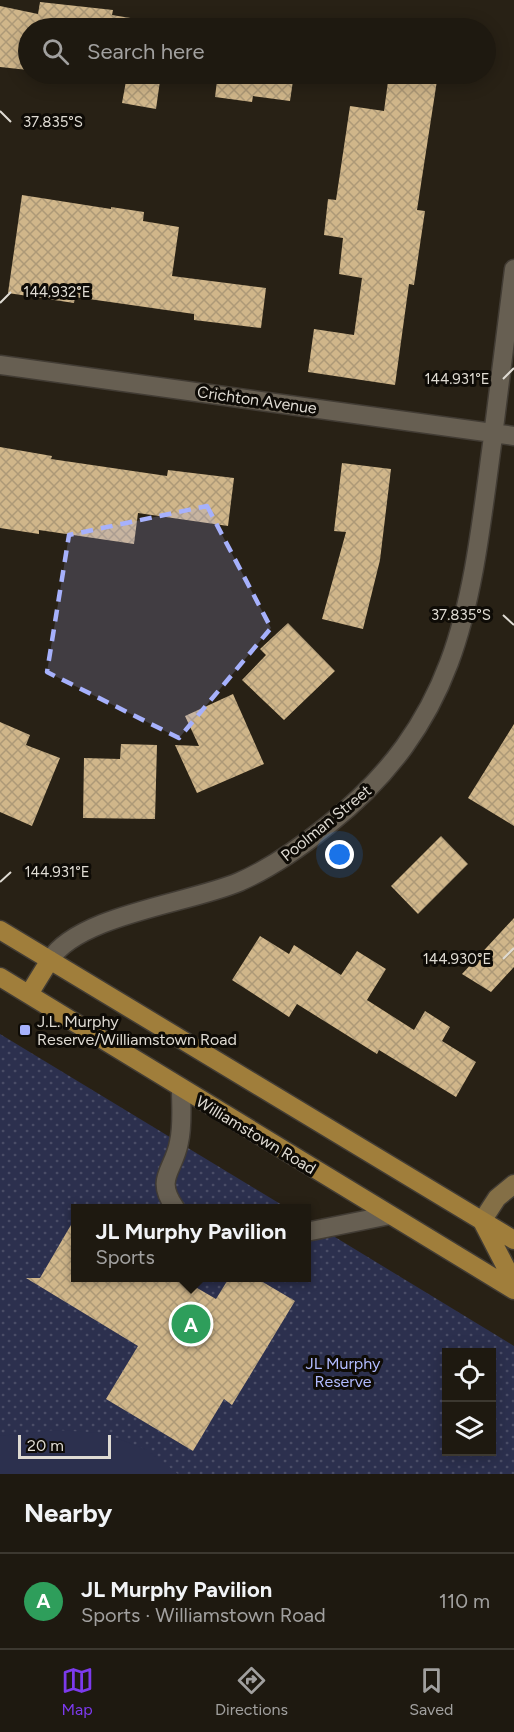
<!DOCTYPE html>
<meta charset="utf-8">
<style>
body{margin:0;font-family:Figtree,sans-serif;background:#2b261e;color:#f1f3f6}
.controls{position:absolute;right:18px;bottom:18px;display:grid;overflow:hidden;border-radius:0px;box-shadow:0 3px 15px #0003}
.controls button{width:54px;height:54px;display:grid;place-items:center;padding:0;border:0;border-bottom:2px solid #3c3830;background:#1e1910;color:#f1f3f6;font:30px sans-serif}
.scale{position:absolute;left:18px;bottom:15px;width:93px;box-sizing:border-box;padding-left:6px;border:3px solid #dfdbd3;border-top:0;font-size:16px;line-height:21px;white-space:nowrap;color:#dfdbd3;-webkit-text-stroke:4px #0e0b06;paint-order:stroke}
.you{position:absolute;left:340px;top:855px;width:21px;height:21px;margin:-15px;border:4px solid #fff;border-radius:50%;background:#1a73e8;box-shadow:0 0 0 9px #1a73e833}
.badge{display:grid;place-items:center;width:39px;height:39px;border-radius:50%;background:#7c3aed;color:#fff;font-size:20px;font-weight:700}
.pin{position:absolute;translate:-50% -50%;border:3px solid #fff;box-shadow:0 2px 6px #0006}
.popup{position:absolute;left:71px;top:1204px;width:240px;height:78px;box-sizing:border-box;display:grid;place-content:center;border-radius:0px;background:#1e1910;filter:drop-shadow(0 2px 4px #0005);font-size:20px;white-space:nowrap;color:#a1a09f}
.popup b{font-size:22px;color:#f1f3f6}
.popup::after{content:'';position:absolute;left:50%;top:100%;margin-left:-12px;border:12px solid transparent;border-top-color:#1e1910}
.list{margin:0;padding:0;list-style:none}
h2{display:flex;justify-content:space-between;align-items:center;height:78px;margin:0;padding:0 24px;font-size:26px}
h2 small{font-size:20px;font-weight:400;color:#a1a09f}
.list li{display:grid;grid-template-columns:39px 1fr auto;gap:18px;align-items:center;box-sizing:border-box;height:96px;padding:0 24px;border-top:2px solid #3c3830}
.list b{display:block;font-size:22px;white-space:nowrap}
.list p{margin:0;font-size:20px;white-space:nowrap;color:#a1a09f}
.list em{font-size:20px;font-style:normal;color:#a1a09f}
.icon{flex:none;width:33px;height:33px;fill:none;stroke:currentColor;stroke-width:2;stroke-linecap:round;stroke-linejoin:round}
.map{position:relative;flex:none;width:514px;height:1474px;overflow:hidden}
.search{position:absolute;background:#1e1910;box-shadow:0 3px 15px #0003;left:18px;right:18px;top:18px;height:66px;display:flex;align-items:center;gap:15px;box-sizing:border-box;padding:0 21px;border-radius:33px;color:#a1a09f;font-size:22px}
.sheet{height:174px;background:#1e1910}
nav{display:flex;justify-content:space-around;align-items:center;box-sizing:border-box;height:84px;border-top:2px solid #3c3830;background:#1e1910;font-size:16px;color:#a1a09f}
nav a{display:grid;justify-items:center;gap:3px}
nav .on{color:#7c3aed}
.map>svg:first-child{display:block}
</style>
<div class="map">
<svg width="514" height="1474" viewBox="0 0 514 1474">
<defs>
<pattern id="grass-dots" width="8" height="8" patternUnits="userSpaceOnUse" patternTransform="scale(1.5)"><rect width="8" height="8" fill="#2c304e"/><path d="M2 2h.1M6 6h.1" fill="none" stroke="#4a4d67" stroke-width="1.8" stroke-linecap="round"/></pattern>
<pattern id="building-cross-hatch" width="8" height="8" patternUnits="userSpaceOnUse" patternTransform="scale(1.5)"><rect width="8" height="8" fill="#d0b68a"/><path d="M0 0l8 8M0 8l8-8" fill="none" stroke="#ad9977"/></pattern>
</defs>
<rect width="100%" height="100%" fill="#282115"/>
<!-- grass -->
<path fill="url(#grass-dots)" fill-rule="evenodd" d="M0,1034l287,174h-211v70h230l1,-58 207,126v128h-514zM446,1352h46v100h-46z"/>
<!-- pitch -->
<path fill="#2c304e" d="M55,1430l49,3 43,17 31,24h-178v-38z"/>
<!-- building -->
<path fill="url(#building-cross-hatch)" d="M40,2l73,8 -1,5 80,13h-164v42l-28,-3v-61l38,8z
M397,18l49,7 -1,3h-49z
M225,23l37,5h-38z
M63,74h98l-5,35 -34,-6 4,-22z
M173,74h121l-4,27 -37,-5 -1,6 -37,-5 2,-16z
M389,74h49l-21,136 8,1 -11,74 -5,-1 -14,101 -87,-13 6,-43 40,6 8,-57 -23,-4 4,-36 -19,-3 4,-36 8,1 14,-94 34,5z
M22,195l89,14v-2l33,5 -1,9 36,6 -7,49 94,12 -5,40 -67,-8v-6l-119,-17 -1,6 -66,-10z
M0,447l52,9 -1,3 116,17 1,-6 66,8 -6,48 -90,-13 -4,31 -95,-14v4l-39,-6z
M342,463l49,6 -11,91 -17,69 -41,-10 24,-87 -12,-1z
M288,623l47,48 -51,49 -42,-40 24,-25 -6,-6z
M233,694l31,70 -67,29 -22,-48 24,1 -14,-30z
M0,722l30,13 -4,10 34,13 -28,68 -32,-14z
M514,724v102l-46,-28z
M121,744l36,1 -2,74 -72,-1 1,-60 36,1z
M441,836l27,28 -50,50 -27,-28z
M514,918v49l-23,25 -29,-18z
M260,936l29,18 5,-9 47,30 16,-24 29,18 -19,31 47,30 11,-19 25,16 -8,14 34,21 -20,35 -77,-47 -2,4 -80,-50 -8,13 -57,-37z
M75,1218v60h105l36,21 13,-21h27l39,23 -63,104 -8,-6 -31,52 -87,-52 32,-53 -112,-68h14z"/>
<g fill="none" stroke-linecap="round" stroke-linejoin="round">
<defs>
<path id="lane" d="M175,1208c-21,-30 -1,-37 4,-66 4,-17 2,-36 2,-53
M306,1232l84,-17"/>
<path id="street" d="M0,365l514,71
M50,960c28,-45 140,-57 189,-78 32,-14 62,-35 89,-57 134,-107 143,-223 164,-381 7,-58 15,-116 22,-175"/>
<path id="secondary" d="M482,1221l15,-23 17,-14"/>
<path id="primary" d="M0,930l514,310
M0,977l514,313
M29,994l21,-34
M482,1221l32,62"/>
</defs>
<!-- lane casing -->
<use href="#lane" stroke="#423c34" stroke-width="21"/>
<!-- street casing -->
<use href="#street" stroke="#423c34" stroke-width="21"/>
<!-- secondary casing -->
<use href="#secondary" stroke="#423c34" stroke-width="21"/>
<!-- primary casing -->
<use href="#primary" stroke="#423c34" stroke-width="21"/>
<!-- lane -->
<use href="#lane" stroke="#675f52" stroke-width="18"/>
<!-- street -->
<use href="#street" stroke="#675f52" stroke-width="18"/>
<!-- secondary -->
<use href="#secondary" stroke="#846f46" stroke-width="18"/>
<!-- primary -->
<use href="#primary" stroke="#a07e3b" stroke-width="18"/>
</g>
<!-- marked area -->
<path fill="#a6b1fc" fill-opacity="0.2" stroke="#a6b1fc" stroke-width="4.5" stroke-dasharray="12 8" stroke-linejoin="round" d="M207,506l64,122 -92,110 -132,-66 22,-137z"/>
<!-- ticks -->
<path fill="none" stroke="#dfdbd3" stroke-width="2" d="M0,111l11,11M0,303l11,-11M503,379l11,-11M503,615l11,10M0,882l11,-10M503,959l11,-11"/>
<!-- markers -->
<rect fill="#a6b1fc" stroke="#0e0b06" stroke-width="2" x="19" y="1024" width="12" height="12" rx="3"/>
<g text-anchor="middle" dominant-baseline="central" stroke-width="6" stroke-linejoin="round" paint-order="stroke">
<!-- street labels -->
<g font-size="16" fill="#dfdbd3" stroke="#0e0b06">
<text transform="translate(257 400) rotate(8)">Crichton Avenue</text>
<text transform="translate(326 823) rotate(-39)">Poolman Street</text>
<text transform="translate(256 1135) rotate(31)">Williamstown Road</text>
</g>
<!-- poi labels -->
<g font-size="16" fill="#dfdbd3" stroke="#0e0b06" text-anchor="start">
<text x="37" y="1021">J.L. Murphy<tspan x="37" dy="18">Reserve/Williamstown Road</tspan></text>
</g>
<!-- park labels -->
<g font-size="16" fill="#b1bbfe" stroke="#0e0b06">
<text x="343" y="1363">JL Murphy<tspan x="343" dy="18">Reserve</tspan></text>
</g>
</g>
<g font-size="15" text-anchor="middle" fill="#dfdbd3" stroke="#0e0b06" stroke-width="6" stroke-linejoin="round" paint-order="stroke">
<text x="53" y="127">37.835°S</text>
<text x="57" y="297">144.932°E</text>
<text x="457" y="384">144.931°E</text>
<text x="461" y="620">37.835°S</text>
<text x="57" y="877">144.931°E</text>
<text x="457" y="964">144.930°E</text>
</g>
</svg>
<div class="controls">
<button><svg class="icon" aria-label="locate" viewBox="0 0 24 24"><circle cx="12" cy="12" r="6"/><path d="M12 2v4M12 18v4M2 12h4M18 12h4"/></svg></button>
<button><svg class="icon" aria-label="layers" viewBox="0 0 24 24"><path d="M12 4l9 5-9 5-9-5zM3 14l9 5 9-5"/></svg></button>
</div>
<div class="scale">20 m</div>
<div class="you"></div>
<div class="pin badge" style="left:191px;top:1324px;background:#2e9e5b">A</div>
<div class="popup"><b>JL Murphy Pavilion</b>Sports</div>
<div class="search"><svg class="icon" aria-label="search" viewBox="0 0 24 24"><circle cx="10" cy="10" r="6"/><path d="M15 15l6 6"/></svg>Search here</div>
</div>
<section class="sheet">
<h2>Nearby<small></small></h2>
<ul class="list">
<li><span class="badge" style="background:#2e9e5b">A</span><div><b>JL Murphy Pavilion</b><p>Sports · Williamstown Road</p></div><em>110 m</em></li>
</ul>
</section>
<nav>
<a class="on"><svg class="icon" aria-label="map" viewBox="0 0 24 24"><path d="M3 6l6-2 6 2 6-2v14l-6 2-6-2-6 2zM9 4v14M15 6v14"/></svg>Map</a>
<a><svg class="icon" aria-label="directions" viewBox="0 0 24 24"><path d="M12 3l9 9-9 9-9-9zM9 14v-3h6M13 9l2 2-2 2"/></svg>Directions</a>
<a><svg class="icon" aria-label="saved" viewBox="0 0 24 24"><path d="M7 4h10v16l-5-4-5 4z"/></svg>Saved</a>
</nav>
